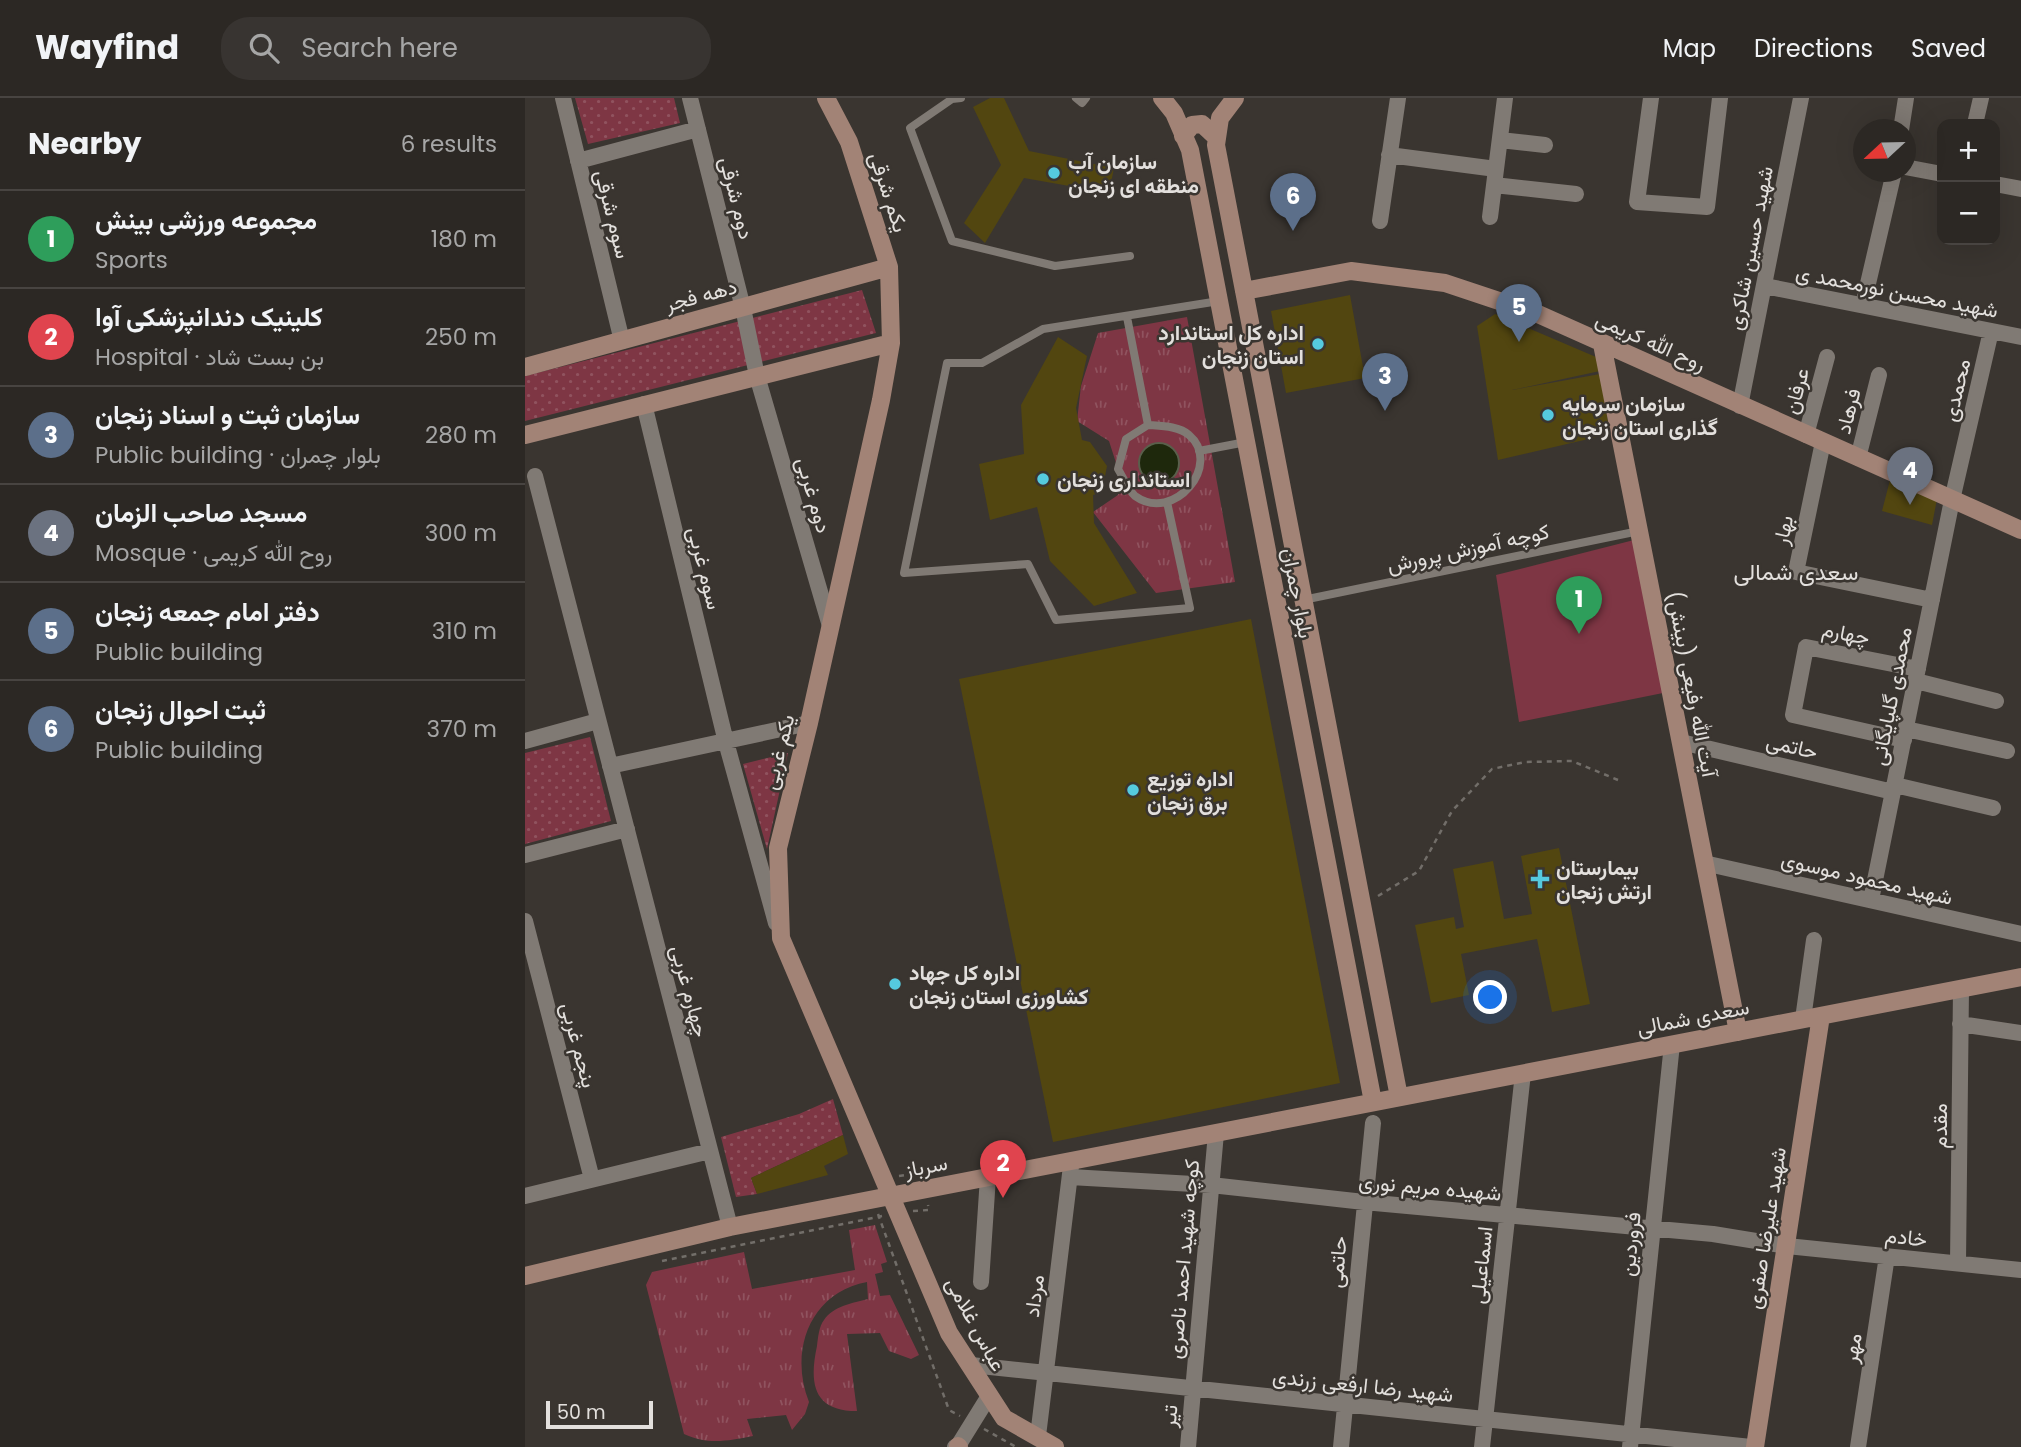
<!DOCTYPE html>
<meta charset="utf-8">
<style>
body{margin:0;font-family:Poppins,Vazirmatn,sans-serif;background:#383431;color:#f1f3f6}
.controls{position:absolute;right:21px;top:21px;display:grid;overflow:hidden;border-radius:14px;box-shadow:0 7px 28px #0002}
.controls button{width:63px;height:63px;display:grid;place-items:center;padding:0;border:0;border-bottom:2px solid #484441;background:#2c2824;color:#f1f3f6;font:35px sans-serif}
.compass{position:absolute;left:1328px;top:21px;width:63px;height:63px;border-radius:50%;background:#2c2824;box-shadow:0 7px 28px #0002;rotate:248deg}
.scale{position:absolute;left:21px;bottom:18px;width:107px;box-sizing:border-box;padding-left:7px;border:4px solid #e3e0dd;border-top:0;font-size:19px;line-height:24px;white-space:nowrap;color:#e3e0dd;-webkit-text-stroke:5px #3a3530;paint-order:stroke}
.you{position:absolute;left:966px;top:900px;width:24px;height:24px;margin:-18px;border:5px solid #fff;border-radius:50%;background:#1a73e8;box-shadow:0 0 0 10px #1a73e833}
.badge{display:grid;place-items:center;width:46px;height:46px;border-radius:50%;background:#8c9099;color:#fff;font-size:23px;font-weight:700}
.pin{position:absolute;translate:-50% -58px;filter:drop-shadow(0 2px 4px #0008)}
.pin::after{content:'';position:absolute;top:37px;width:24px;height:21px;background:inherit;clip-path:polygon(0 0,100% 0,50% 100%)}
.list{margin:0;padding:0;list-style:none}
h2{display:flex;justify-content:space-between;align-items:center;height:91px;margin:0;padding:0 28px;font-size:30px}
h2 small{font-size:23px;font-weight:400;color:#a6a6a6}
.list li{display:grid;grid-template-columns:46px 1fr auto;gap:21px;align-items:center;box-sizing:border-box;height:98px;padding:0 28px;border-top:2px solid #484441}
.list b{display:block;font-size:26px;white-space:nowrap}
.list p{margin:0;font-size:23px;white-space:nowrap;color:#a6a6a6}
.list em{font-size:23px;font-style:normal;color:#a6a6a6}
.icon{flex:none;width:38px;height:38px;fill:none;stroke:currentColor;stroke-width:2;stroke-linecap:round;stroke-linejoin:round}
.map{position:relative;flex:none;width:1496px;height:1349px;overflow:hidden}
header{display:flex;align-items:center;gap:42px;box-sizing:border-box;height:98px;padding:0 35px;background:#2c2824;border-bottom:2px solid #484441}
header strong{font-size:33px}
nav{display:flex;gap:38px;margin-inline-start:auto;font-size:24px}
.search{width:490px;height:63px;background:#383431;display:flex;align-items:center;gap:18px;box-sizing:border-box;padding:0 24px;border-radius:28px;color:#a6a6a6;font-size:26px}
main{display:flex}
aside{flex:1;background:#2c2824}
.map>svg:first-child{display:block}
</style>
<header>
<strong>Wayfind</strong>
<div class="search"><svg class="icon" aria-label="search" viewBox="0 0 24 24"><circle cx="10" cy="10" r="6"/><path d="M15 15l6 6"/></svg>Search here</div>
<nav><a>Map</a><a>Directions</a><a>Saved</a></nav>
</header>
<main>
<aside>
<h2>Nearby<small>6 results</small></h2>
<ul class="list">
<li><span class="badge" style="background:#2e9e5b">1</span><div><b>مجموعه ورزشی بینش</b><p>Sports</p></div><em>180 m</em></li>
<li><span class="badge" style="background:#e0444e">2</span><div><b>کلینیک دندانپزشکی آوا</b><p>Hospital · بن بست شاد</p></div><em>250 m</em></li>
<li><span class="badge" style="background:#5c6f8a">3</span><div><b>سازمان ثبت و اسناد زنجان</b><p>Public building · بلوار چمران</p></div><em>280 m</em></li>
<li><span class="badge" style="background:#6b7280">4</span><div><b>مسجد صاحب الزمان</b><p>Mosque · روح الله کریمی</p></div><em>300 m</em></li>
<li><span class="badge" style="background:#5c6f8a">5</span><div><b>دفتر امام جمعه زنجان</b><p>Public building</p></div><em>310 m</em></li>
<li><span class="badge" style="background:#5c6f8a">6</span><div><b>ثبت احوال زنجان</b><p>Public building</p></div><em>370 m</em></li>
</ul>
</aside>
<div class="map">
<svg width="1496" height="1349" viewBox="0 0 1496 1349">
<defs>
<pattern id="grass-tufts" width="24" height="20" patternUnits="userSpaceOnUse" patternTransform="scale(1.75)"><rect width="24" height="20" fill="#7e3644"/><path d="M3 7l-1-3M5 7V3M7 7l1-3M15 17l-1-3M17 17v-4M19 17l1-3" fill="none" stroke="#90535f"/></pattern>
<pattern id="park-dots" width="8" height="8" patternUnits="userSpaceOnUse" patternTransform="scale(1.75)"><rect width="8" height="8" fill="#7e3644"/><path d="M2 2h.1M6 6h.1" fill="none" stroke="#90535f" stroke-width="1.8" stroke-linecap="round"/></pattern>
</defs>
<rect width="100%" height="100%" fill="#3a3530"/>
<!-- grass -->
<path fill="url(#grass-tufts)" d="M662,219l48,265 -79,11 -63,-81 25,-17v-26l-9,-28 -32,-20 4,-35 17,-53z
M350,1127l12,37 -6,2 2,8 -8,2 5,22 10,-1 29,60 -8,4 -22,-8 -9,-18 -33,1 10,77c-44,0 -48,-28 -40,-65 1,-8 2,-20 7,-26 9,-14 29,-17 44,-21l-1,-17c-58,11 -78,70 -58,120l-4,12 -13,16 -6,-15 -39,4 6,17c-26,5 -45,9 -69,-2l-38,-149 6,-13 92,-20 8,37 103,-19 -6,-40z"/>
<!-- park -->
<path fill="url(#park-dots)" d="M50,0h99l6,25 -92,21z
M337,192l14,43 -351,88v-45z
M65,639l21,84 -86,23v-91z
M263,655l-21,96 -24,-85z
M308,1001l10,36 -92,43 6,16 -21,3 -15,-60 78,-23z"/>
<!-- garden -->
<path fill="#7e3644" d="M1109,442l29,153 -144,29 -23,-147z"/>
<!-- water -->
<path fill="#1e280c" stroke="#595f4b" stroke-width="2" d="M614 365a20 20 0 1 1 40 0a20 20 0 1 1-40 0Z"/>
<!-- building -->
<path fill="#524610" d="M465,0h14l25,53 85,17 -5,25 -85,-15 -39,65 -21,-20 37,-58 -28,-58z
M825,197l15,83 -79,15 -15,-82z
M970,216l101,43 4,14 -88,19 88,-16 10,60 -112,26 -21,-134z
M533,239l29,19 -11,52 6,32 8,2 17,24 -5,26 -9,3 1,28 43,70 -43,13 -44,-45 -13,-54 -47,13 -11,-56 45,-10 -3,-49z
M1365,382l47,19 -5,26 -50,-14z
M726,521l89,464 -287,59 -94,-463z
M1034,750l31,156 -38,8 -15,-73 -76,15 8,41 -38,8 -16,-78 39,-8 2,12 8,-2 -11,-58 40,-8 11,58 28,-5 -11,-58z
M318,1037l5,19 -24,12 4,9 -71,19 -6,-16z"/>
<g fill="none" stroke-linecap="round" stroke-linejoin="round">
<!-- path -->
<path stroke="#726e69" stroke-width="2.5" stroke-dasharray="5 5" stroke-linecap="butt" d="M853,798l41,-25 33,-60 40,-42 33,-7 47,-1 46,19
M374,1078l18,-3
M388,1113l16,-1 -1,-5
M353,1116l71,196 11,6
M137,1163l220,-45
M459,1331l32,18"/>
<!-- lane -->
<path stroke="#807a74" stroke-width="8" d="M436,0l-9,1 -42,29 42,113 103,25 75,-10
M551,0l6,5 4,-5
M602,219l21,108
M623,327c13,1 31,1 41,10 34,29 -15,89 -54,61 -7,-6 -12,-19 -17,-27l8,-30z
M674,353l47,-9
M642,404l23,106 -134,12 -28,-56 -124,9 43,-210h35l61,-34 176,-28
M778,502l336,-69"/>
<!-- street -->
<path stroke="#807a74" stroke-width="16" d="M38,0l59,243
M165,0l53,210 14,68 73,250
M1126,0l-14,104 70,5 13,-109
M1450,26l6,-26
M1376,32l5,-32
M975,42l45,5
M864,57l107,14
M53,63l120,-32
M1380,69l37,7
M1470,86l26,5
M969,87l82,9
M965,119l15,-119
M855,123l18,-123
M1240,188l256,51
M1338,207l31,-133
M119,306l82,338 50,181
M1215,308l61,-308
M1281,337l21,-78
M1298,344l-27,130 136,28
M1333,360l21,-83
M10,378l195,751
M1391,583l80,20
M1381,631l101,22
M1379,642l-111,-25 13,-68 112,22
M0,643l73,-20
M1156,644l212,50
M85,668l199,-43
M1370,687l98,23
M0,757l102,-26
M1179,765l317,71
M1346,802l81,-400 39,-169
M0,823l67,258
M1278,921l11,-79
M1435,926l61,9
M545,1079l141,8 153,17 349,32 74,12 234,24
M0,1098l185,-45
M1433,1165l3,-274
M456,1184l7,-105
M446,1267l780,82
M513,1338l33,-270
M430,1349l3,-1 31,-50
M663,1349l28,-314
M816,1349l32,-324
M957,1349l41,-374
M1105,1349l42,-403
M1333,1349l29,-191"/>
<!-- secondary -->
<path stroke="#a28376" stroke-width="18" d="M301,0l23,44 40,125 2,76 -10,57 -72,323 -31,125 3,90 168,395 55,85 51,29
M637,0l12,15 16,37 183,952
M710,0l-15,20 -4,27 183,952
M658,38l9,-11 10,-1 15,14
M719,193l107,-20 94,12 93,31 483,216
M1077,246l136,688
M0,269l364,-100
M0,337l366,-92
M0,1178l205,-49 1291,-250
M433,1348l1,1
M1230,1349l66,-431"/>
</g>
<!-- markers -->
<g fill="#55cadf" stroke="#3a3530" stroke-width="2.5">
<circle cx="529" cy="75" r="7"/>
<circle cx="793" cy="246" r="7"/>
<circle cx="1023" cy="317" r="7"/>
<circle cx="518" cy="381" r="7"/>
<circle cx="608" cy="692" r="7"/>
<path d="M1011.5 770.5h7v7h7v7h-7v7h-7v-7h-7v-7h7z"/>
<circle cx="370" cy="886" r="7"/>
</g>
<g text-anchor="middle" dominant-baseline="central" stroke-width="5" stroke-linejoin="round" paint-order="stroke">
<!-- poi labels -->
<g font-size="21" font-weight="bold" fill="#e3e0dd" stroke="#3a3530" text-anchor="start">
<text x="543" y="63">سازمان آب<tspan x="543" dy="24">منطقه ای زنجان</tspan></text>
<text x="779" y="234" text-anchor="end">اداره کل استاندارد<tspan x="779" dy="24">استان زنجان</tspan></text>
<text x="1037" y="305">سازمان سرمایه<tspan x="1037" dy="24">گذاری استان زنجان</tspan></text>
<text x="532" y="381">استانداری زنجان</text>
<text x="622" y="680">اداره توزیع<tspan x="622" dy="24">برق زنجان</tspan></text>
<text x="1031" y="769">بیمارستان<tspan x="1031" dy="24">ارتش زنجان</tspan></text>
<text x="384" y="874">اداره کل جهاد<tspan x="384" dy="24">کشاورزی استان زنجان</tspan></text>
</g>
<!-- street labels -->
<g font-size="21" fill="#e3e0dd" stroke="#3a3530">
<text transform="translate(364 94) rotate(72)">یکم شرقی</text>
<text transform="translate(212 100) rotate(76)">دوم شرقی</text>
<text transform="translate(88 116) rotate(76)">سوم شرقی</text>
<text transform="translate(1225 150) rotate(-79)">شهید حسین شاکری</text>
<text transform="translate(1372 193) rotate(11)">شهید محسن نورمحمد ی</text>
<text transform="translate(176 197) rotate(-15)">دهه فجر</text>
<text transform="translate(1126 243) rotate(24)">روح الله کریمی</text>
<text transform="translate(1431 292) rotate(-77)">محمدی</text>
<text transform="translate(1271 293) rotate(-75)">عرفان</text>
<text transform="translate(1323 313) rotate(-76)">فرهاد</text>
<text transform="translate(289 397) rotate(74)">دوم غربی</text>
<text transform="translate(1258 432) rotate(-78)">بهار</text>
<text transform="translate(943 450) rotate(-12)">کوچه آموزش پرورش</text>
<text transform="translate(180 470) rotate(76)">سوم غربی</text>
<text transform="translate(773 495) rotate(79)">بلوار چمران</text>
<text transform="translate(1321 535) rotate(11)">چهارم</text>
<text transform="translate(1167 586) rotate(79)">آیت الله رفیعی (بینش)</text>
<text transform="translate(1366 598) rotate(-79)">محمدی گلپایگانی</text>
<text transform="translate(1267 648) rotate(13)">حاتمی</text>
<text transform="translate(253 654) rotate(-76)">یکم غربی</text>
<text transform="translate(1342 780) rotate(13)">شهید محمود موسوی</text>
<text transform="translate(165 893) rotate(75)">چهارم غربی</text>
<text transform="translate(1168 919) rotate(-11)">سعدی شمالی</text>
<text transform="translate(54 947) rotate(75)">پنجم غربی</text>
<text transform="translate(1414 1028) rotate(-90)">مقدم</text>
<text transform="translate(401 1068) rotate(-11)">سرباز</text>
<text transform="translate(905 1089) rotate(5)">شهیده مریم نوری</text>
<text transform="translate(1241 1130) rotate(-81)">شهید علیرضا صفری</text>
<text transform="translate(1381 1139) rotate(6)">خادم</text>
<text transform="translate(1105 1146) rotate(-84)">فروردین</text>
<text transform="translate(658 1161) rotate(-85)">کوچه شهید احمد ناصری</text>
<text transform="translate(812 1164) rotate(-85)">حاتمی</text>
<text transform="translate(956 1167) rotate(-84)">اسماعیلی</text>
<text transform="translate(509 1198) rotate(-83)">مرداد</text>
<text transform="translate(451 1226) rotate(62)">عباس غلامی</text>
<text transform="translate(1327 1250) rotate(-81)">مهر</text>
<text transform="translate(838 1287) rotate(6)">شهید رضا ارفعی زرندی</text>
<text transform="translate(644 1318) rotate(-85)">تیر</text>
</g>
<!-- neighbourhood labels -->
<g font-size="23" fill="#e3e0dd" stroke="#3a3530">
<text x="1271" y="474">سعدی شمالی</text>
</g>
</g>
</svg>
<div class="controls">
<button>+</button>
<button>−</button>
</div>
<svg class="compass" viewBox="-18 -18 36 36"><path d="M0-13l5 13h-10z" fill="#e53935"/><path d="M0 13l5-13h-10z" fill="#a6a6a6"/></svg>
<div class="scale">50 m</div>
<div class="you"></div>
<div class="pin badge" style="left:1054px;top:536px;background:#2e9e5b">1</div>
<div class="pin badge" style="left:478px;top:1100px;background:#e0444e">2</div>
<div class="pin badge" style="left:860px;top:313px;background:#5c6f8a">3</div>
<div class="pin badge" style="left:1385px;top:407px;background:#6b7280">4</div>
<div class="pin badge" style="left:994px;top:244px;background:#5c6f8a">5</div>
<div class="pin badge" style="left:768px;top:133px;background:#5c6f8a">6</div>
</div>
</main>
